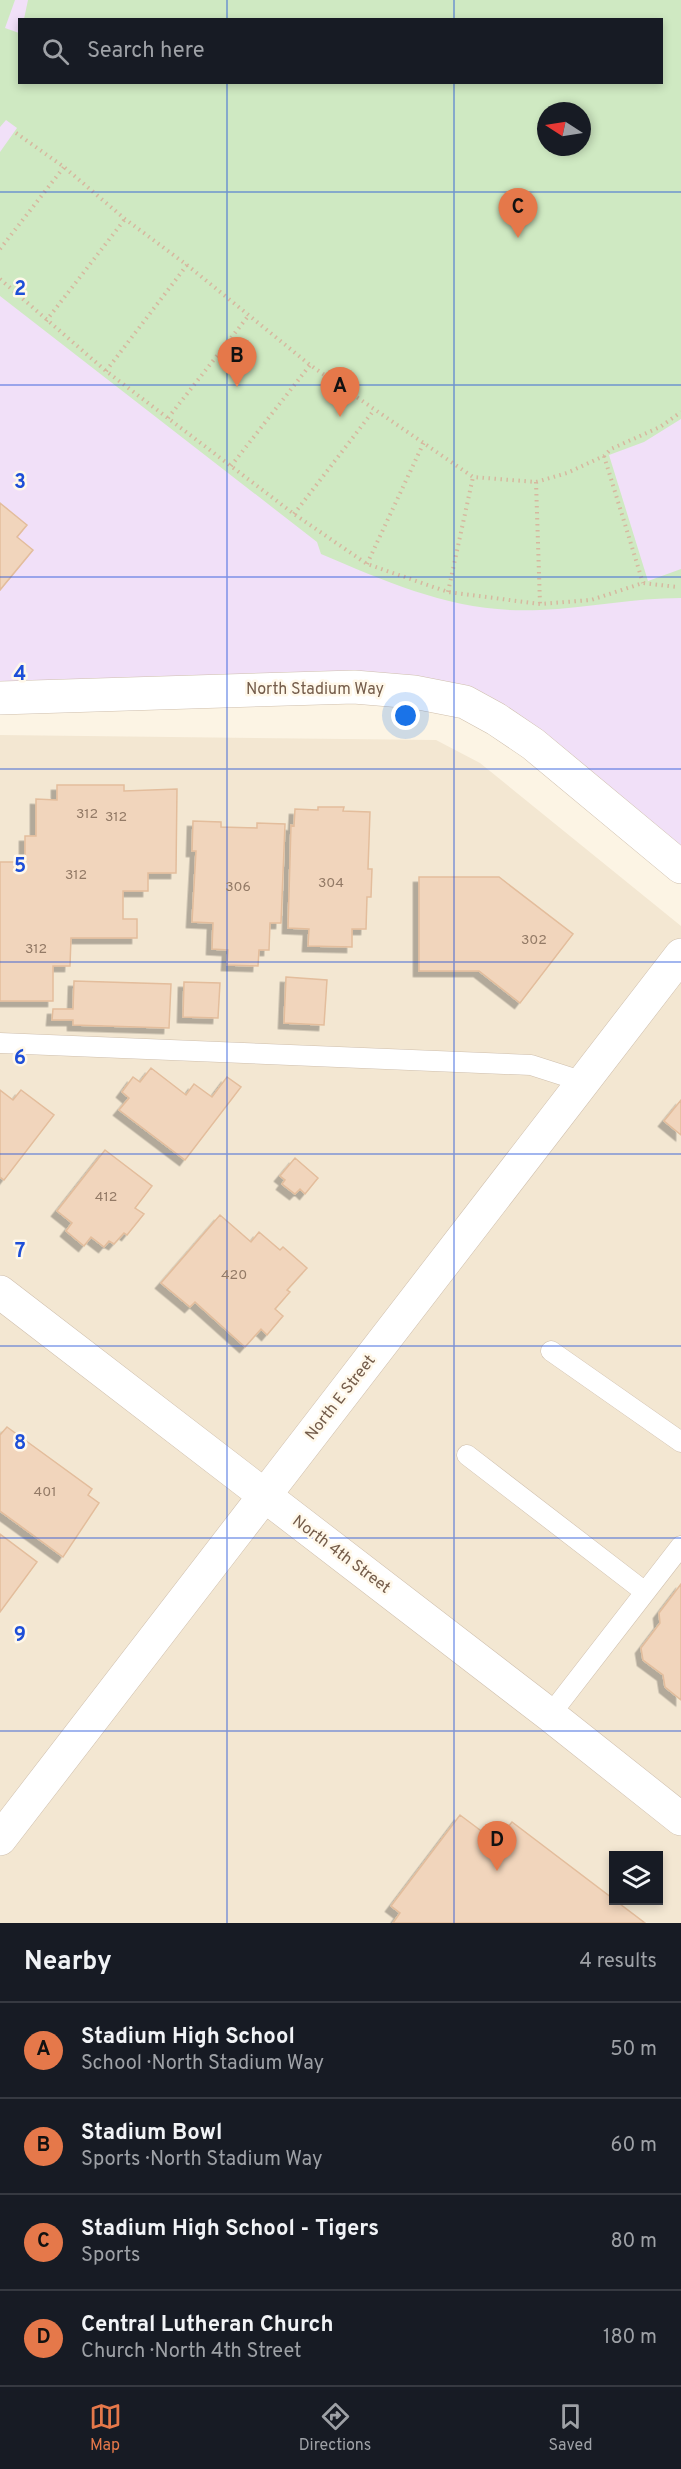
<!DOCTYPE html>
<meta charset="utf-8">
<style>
body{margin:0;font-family:Overpass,sans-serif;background:#20242c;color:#f1f3f6}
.controls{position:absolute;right:18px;bottom:18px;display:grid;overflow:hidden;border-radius:0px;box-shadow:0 3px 9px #0003}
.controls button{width:54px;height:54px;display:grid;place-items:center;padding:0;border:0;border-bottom:2px solid #363941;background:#171b24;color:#f1f3f6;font:30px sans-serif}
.compass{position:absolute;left:537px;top:102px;width:54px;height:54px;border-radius:50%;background:#171b24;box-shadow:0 3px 9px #0003;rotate:282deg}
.you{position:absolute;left:406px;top:716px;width:21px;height:21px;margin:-15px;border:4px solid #fff;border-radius:50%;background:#1a73e8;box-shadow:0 0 0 9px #1a73e833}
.badge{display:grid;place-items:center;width:39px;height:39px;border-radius:50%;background:#e5784a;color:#111;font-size:20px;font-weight:700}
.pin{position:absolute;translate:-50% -50px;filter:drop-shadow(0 2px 3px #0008)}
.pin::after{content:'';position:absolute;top:32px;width:21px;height:18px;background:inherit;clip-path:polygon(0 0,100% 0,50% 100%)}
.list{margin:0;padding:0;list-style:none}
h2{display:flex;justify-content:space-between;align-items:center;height:78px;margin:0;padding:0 24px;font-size:26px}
h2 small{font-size:20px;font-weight:400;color:#9ea1a6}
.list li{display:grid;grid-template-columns:39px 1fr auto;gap:18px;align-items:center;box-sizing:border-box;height:96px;padding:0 24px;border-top:2px solid #363941}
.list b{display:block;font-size:22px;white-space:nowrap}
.list p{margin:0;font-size:20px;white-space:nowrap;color:#9ea1a6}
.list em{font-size:20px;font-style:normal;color:#9ea1a6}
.icon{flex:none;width:33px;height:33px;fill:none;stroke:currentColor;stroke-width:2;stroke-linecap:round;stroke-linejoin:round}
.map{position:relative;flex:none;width:681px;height:1923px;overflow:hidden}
.search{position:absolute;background:#171b24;box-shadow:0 3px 9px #0003;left:18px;right:18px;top:18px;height:66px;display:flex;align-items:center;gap:15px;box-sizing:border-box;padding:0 21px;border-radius:0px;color:#9ea1a6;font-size:22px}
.sheet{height:462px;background:#171b24}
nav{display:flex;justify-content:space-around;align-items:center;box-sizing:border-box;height:84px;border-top:2px solid #363941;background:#171b24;font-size:16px;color:#9ea1a6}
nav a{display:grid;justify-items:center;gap:3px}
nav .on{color:#e5784a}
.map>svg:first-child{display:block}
</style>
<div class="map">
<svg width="681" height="1923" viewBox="0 0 681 1923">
<defs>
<filter id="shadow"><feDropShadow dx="-5.5" dy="5.5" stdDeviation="0" flood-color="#0004"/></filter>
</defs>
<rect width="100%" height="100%" fill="#fcf4e4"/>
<!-- residential -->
<path fill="#f3e7d2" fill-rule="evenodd" d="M0,735l436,5 44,23 201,163v997h-681zM614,1856h44v44h-44z"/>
<!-- education -->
<path fill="#f1e0f8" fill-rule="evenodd" d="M0,0h681v867l-216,-165 -465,-4zM20,20h642v62h-642zM546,111h36v36h-36z"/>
<!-- green -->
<path fill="#cfe9c2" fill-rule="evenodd" d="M0,0h15l-10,28 14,5 1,49h642v-62l-638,-1 4,-19h653v419l-37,23 -35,13 39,126 33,-12v29c-47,0 -93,10 -141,12 -81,4 -146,-25 -219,-56l-4,-12 -317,-246v-144l17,-24 -11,-8 -6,7zM546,111h36v36h-36z"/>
<!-- building -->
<path fill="#f1d5bc" stroke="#e3bd9c" stroke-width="1.5" filter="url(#shadow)" d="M0,503l27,22 -10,12 16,13 -33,40z
M57,785h67v6l53,-2 -1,84h-28v18h-25v28h14v19h-66l-1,28h-17v35h-53v-139h25v-26h11v-37l21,1z
M318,807h26l-1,4 27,1 -2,57h4l-1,28h-4l-1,32h-14v18l-44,-1 1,-17 -21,-1 3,-103 3,1 1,-17 23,1z
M193,821l28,1v5l36,1v-5l28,1 -4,99h-11l-1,27h-10l-1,16 -31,-1 1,-15 -16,-1 1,-26 -21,-1 4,-71h-4z
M419,877h80l74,57 -53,69 -41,-32h-60z
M286,977l41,3 -3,45 -40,-2z
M74,981l97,3 -2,44 -96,-3v-5h-21l1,-11h20z
M184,982l36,1 -2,35 -35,-1z
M151,1068l35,27 8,-11 18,13 15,-20 14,10 -56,73 -66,-50 10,-12 -7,-6 11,-15 7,5z
M0,1090l13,10 8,-10 33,25 -50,65 -4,-3z
M681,1100v35l-17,-14z
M105,1150l47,36 -17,22 9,6 -17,21 -3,-2 -10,11 -5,-3 -5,6 -13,-10 -7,9 -18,-15 6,-8 -15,-12z
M295,1158l23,20 -13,16 -5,-5 -5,5 -13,-10 3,-4 -5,-4z
M220,1215l31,27 8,-10 21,18 3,-3 24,21 -20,22 3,2 -15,17 8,7 -16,19 -6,-6 -16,18 -50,-45 -5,5 -29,-24z
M7,1427l85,62 -4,6 11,8 -36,54 -63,-46v-76z
M0,1534l37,28 -37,50z
M681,1584v116l-16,-13 -2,-12 -20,-15 -2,-12 19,-25 -1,-10z
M460,1815l36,27 16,-20 133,101h-252l7,-10 -9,-7z"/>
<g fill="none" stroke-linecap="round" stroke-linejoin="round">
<defs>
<path id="service" d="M0,1043l531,22 53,17
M551,1351l130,91
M467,1455l178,137
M550,1715l131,-169"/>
<path id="minor" d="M0,698l354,-11 60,5 51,10 31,17 37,25 148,123
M0,1292l550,423 131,104
M0,1839l681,-884"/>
</defs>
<!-- service casing -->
<use href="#service" stroke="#cfbfad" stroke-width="21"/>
<!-- minor casing -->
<use href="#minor" stroke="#cfbfad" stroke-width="34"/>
<!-- path -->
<path stroke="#d6b89f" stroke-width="4" stroke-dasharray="1.5 4.5" stroke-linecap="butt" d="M16,133l48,34 61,52 62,46 123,100 163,112 63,5 31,-9 37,-17 7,-7 49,-22 21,-15
M0,249l64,-82
M0,279l106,92 188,143 73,50 81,28 92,12 51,-4 52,-17 34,4
M46,321l79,-102
M106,371l81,-106
M168,418l81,-103
M604,456l39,127
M231,466l79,-101
M536,482l4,122
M294,514l80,-104
M367,564l57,-122
M448,592l25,-115"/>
<!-- service -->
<use href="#service" stroke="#fff" stroke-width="20"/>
<!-- minor -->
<use href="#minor" stroke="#fff" stroke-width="33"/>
</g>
<!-- grid -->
<path fill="none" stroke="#1d4ed8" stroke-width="1.5" stroke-opacity="0.55" d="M227,0v20M454,0v20M227,82v1841M454,82v1841M0,192h681M0,385h681M0,577h681M0,769h681M0,962h681M0,1154h681M0,1346h681M0,1538h681M0,1731h681"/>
<g text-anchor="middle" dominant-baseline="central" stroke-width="5" stroke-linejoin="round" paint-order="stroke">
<!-- number labels -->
<g font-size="14" fill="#937a66">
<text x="87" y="814">312</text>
<text x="116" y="817">312</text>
<text x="76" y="875">312</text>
<text x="331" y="883">304</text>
<text x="238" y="887">306</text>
<text x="534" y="940">302</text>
<text x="36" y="949">312</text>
<text x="106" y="1197">412</text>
<text x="234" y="1275">420</text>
<text x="45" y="1492">401</text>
</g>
<!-- street labels -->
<g font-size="16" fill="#745c4a" stroke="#fff8ea">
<text x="315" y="690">North Stadium Way</text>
<text transform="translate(341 1398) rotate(-52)">North E Street</text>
<text transform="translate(341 1555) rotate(37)">North 4th Street</text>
</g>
</g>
<g font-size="20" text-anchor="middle" font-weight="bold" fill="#1d4ed8" stroke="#fff8ea" stroke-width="5" stroke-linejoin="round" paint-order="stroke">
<text x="20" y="295">2</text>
<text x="20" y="488">3</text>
<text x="20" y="680">4</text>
<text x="20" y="872">5</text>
<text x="20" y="1064">6</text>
<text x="20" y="1257">7</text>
<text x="20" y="1449">8</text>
<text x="20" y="1641">9</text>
</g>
</svg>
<div class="controls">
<button><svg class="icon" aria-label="layers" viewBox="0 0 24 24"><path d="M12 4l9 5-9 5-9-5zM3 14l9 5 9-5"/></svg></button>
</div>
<svg class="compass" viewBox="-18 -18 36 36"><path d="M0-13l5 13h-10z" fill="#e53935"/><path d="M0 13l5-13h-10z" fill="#9ea1a6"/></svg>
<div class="you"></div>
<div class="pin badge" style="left:340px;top:417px">A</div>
<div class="pin badge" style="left:237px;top:387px">B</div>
<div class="pin badge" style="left:518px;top:238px">C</div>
<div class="pin badge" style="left:497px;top:1871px">D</div>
<div class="search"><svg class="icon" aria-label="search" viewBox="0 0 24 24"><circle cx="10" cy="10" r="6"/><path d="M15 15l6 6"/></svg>Search here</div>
</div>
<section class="sheet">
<h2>Nearby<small>4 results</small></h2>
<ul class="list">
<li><span class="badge">A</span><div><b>Stadium High School</b><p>School · North Stadium Way</p></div><em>50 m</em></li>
<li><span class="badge">B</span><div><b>Stadium Bowl</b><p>Sports · North Stadium Way</p></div><em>60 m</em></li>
<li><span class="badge">C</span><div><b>Stadium High School - Tigers</b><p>Sports</p></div><em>80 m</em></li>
<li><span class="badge">D</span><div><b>Central Lutheran Church</b><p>Church · North 4th Street</p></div><em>180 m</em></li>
</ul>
</section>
<nav>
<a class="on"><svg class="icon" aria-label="map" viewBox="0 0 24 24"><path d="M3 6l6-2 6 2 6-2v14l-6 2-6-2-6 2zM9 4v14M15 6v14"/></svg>Map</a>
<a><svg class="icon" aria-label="directions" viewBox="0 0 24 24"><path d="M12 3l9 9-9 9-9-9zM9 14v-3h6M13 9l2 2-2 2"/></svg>Directions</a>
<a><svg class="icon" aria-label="saved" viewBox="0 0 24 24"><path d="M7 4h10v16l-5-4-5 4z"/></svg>Saved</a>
</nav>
